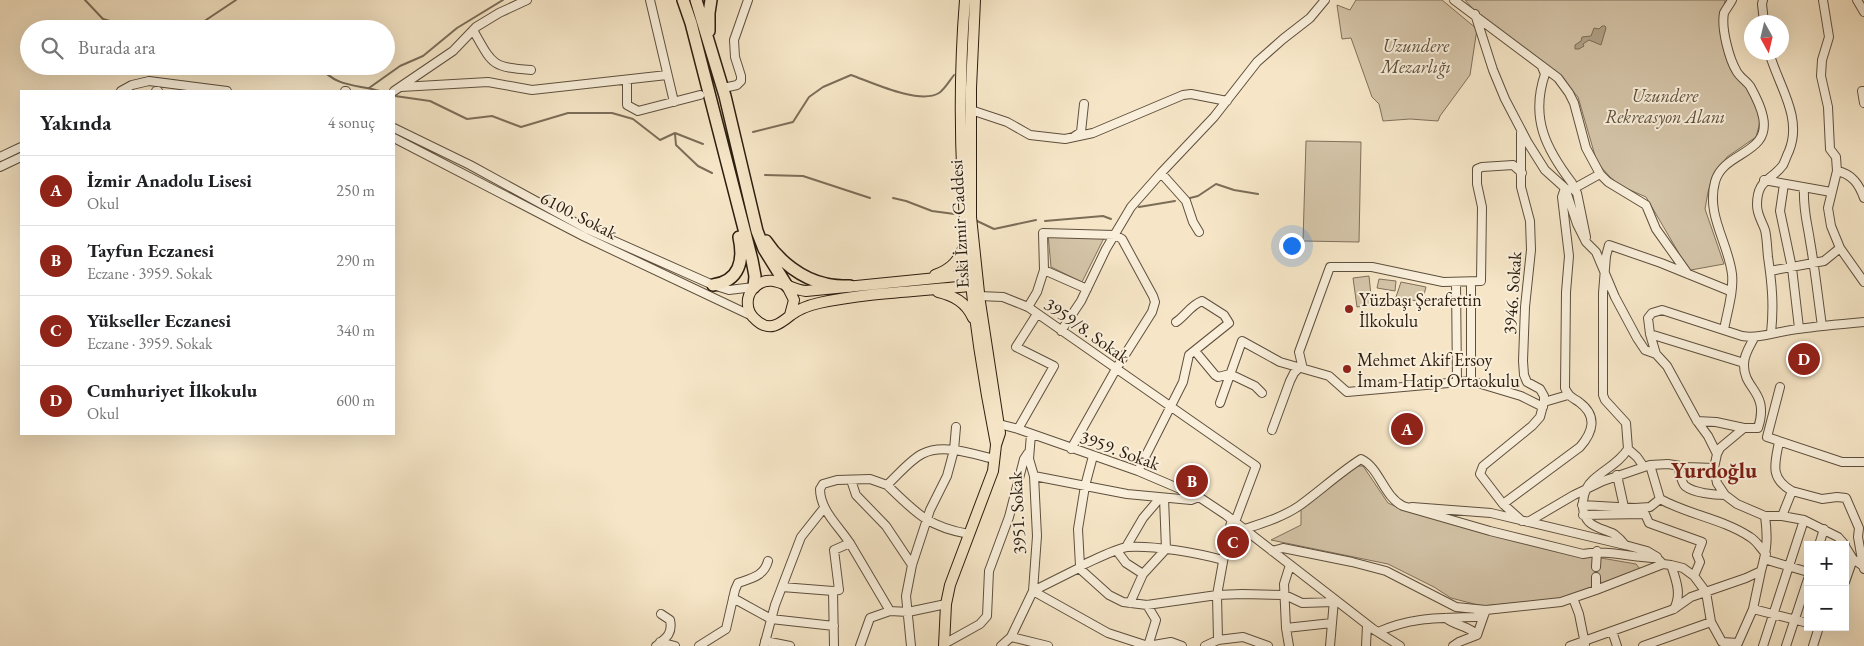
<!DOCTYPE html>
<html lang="tr">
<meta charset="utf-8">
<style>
body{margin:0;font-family:"EB Garamond",serif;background:#f6f6f6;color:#202124}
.controls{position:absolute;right:15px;bottom:15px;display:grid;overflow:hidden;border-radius:0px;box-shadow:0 5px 20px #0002}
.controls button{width:45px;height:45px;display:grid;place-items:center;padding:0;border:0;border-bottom:1px solid #e0e0e0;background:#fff;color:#202124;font:25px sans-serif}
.compass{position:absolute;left:1744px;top:15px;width:45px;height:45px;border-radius:50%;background:#fff;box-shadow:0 5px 20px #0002;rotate:172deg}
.you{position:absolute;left:1291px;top:245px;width:18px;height:18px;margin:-12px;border:4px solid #fff;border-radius:50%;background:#1a73e8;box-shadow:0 0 0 8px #1a73e833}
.badge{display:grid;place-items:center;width:32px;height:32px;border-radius:50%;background:#8f2418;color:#fff;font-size:16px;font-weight:700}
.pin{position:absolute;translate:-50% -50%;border:2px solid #fff;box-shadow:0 1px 5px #0006}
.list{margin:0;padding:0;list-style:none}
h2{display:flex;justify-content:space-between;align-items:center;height:65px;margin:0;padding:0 20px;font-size:21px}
h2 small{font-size:16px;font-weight:400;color:#757577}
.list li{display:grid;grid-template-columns:32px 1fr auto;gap:15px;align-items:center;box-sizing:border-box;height:70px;padding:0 20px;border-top:1px solid #e0e0e0}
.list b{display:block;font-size:19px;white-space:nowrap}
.list p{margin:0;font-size:16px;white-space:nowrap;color:#757577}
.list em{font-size:16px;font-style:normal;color:#757577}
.icon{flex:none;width:28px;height:28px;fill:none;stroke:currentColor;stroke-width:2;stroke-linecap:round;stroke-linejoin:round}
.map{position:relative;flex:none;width:1864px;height:646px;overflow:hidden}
.search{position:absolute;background:#fff;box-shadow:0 5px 20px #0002;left:20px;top:20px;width:375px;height:55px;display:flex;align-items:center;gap:12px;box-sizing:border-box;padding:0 18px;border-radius:28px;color:#757577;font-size:19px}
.panel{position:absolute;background:#fff;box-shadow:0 5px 20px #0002;left:20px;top:90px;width:375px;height:345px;border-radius:0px}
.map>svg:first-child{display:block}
</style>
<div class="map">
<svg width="1864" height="646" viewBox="0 0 1864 646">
<rect width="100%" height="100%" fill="#f6e6c7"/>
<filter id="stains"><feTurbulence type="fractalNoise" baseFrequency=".004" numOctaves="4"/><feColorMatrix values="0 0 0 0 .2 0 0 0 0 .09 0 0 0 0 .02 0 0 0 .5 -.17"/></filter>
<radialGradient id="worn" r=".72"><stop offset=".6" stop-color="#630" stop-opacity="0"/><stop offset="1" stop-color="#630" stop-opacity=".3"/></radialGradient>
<!-- green -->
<path fill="#d4c4a8" stroke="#80705c" d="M1356,0h86l35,29 -7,46 -30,41 -2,5 -28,-2 -27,2 -4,-17 -7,-7 -21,-59 -9,1 -5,-34 13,5z
M1465,0h260l-2,32 9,28 29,50 -2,16 -3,11 -29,20 -15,22 -4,13 -3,17 19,55 -33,6 -4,-3 -41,-70 -25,-11 -11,-9 -8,-9 -6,-9 -18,-62c-24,-31 -60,-47 -90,-71 -9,-7 -15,-18 -23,-26z
M1306,141l55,1 -2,100 -56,-1z
M1048,234l57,2 -23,46 -31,-15z
M1369,276l3,29 -15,2 -4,-29z
M1379,279l17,2 -1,10 -18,-3z
M1401,282l25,5 -4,15 -26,-5z
M1357,466h6l25,37 13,6 142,39 93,16 4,5 -81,30 -77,7 -31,-8 -17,-11 -46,-23 -117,-24 30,-15v-17z"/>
<!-- water -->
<path fill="#b1a288" stroke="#7c6d58" d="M1602,26h3l1,2 -5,17 -12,-5 -6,4 1,2 -5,3h-4v-4l6,-4 1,-4 9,-1 3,-8 5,1z"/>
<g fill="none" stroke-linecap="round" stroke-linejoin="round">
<!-- stream -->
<path stroke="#7c6d58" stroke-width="2" d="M85,0l18,19 24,7 48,3
M197,26l39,-26
M179,29l18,-3 13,3
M267,29l14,-3 6,3
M319,66c18,22 37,18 61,25
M369,88l31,-22 23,-10 34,-28 46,-28
M395,96l35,5 37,18 25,-3 29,11 47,-14h44l21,6 27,21 15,-7 28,11
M753,132l40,-10 16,-25 14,-10 28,-12c20,7 68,30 88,18 5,-3 11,-13 15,-18
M675,134l1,11 22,21 14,7
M765,175l38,1 67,22
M893,198l13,3 26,10 30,4
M1186,199l12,-3 18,-12 18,6 24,4
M1139,207l36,-6
M975,220l19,9 42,-9
M1045,221l58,-5 8,3"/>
<defs>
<path id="minor" d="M650,0l24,102
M1454,0l104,78 11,15 5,10 12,45 14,26 8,8 38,23 10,24 32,45
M1763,0l-1,4 2,18
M1823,0l6,37 -7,23 -1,16 7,31 2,42 6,8 1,14 -9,37 3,18 9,22 24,34
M1857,0l7,12
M1475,14l18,56 12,29 23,44 17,27 20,18 12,36 9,18 10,10 19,45 22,41 8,12 11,4 11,12 30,55 11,15 9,18 -3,14 3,15 8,12 12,9 28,12h17l22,4 34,17 7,8
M473,30c20,35 18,37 58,40
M1769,52c9,33 34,65 20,99 -2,4 -4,10 -6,14 -13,17 -26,14 -26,40 0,10 5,16 8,25 2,8 2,18 3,27 4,27 6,49 3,76
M1542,67l3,7c-15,44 1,75 27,109l1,6 4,4 9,44
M627,80v25l11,6 62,-16
M401,87l87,-5 44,8 135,-15
M728,87l9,-2 4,-4v-5l-6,-19 -1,-17 14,-40
M121,91l11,-6 17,-4 78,10
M156,91h2
M345,91h1
M394,91l59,-40 23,-24 23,-14 28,-13
M1864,91h-2l2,12
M971,110l36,12 23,13 35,4 28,-6 90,-38 8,-1 36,7
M394,128l76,37 117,64 126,56 16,5 25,-3
M1521,133v54l9,34 1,29 -6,57 -2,54 1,14 3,7 13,7 4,7v6l-4,15 -8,9 -49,40 -3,8 23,30 19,17
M1075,136l6,-4 3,-28
M394,138l191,99 167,79
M0,157l21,-10
M0,167l21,-10
M1837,171c15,3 22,13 27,27
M1161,173l25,28 7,21 6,10
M1764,180l67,12
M1784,184l-4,27 12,57 7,60
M1804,188c-1,22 3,33 6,53 5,28 8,57 12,85
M1573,189l27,-15
M1044,270l43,19
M1770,271l54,-10 16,-13
M1456,282l1,100
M1471,282v99
M979,296l24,1 25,10 228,159 -21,56
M1028,307l9,-15 7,-22 -1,-37 72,2 7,4 31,57 2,6 -3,10 -36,57 -45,80
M1724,330c3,-18 10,-38 8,-56 -4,-32 -26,-59 -17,-92 8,-31 56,-27 48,-65 -2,-10 -8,-22 -13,-31 -4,-5 -10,-9 -13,-14 -8,-13 -16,-44 -13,-59 2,-4 6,-9 8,-13
M1061,331l20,-30 25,-52 25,-42 30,-34 53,-56 43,-55 26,-23 27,-21 15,-18
M1650,334l94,29
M1195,351l20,24 3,2 12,-3 25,12 7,7
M1656,354l-6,-20 -2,-16 4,-5 10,-3 80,26c18,3 37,-5 56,-7 22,-3 44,-5 66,-7
M1780,387l-13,50 75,25h22
M1544,402l24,-7
M1220,403l22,-62 38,21 49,14 18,16 124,-11 50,15 22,11
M1697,421l19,1 28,6
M995,423l23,6 120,42 61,26 27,18 147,114 27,17
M1018,429l36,-63 -38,-19 21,-33
M1272,430l18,-49 4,-8 8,-8 -3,-13 31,-85h42l71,15 38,-1 1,-74 -5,-23v-15l5,-2 31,-2 9,8
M1031,434l-2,25 5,17 3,60 -4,55 75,42 40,13 23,-4 11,4
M1779,442c-4,21 -10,36 13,49l-10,25
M1628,449l9,8 7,10
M1717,454l3,-6 24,-20h14c12,-37 -15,-38 -14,-64 0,-10 6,-18 10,-26
M1650,465l10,34
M1678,466c2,6 3,16 7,20 9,7 29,9 40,9
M1138,471l45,-89 6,-27 40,-32 -5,-8 -22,-14c-11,4 -17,15 -26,21
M1617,475l7,32
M1034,476l93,18 64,6 8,-3
M851,480l5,15 30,31 26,39
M887,485c29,28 41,42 82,49
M1792,491l30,8 15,-2 9,1 13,30 -1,9 5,29
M1503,504l77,-57c13,-15 18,-31 -1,-45 -6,-4 -11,-6 -14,-14l1,-96 3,-36 -7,-59 3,-9
M1582,505l53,3 15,-1 10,-8c29,16 63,20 90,38 7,4 11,12 16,17
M1412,507l79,6 134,32 22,6 10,6
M1583,515l62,-1 4,9 53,19 -5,13 3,7 -6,14
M1528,522l46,-27 29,-14 47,-16 18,-1 18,3 28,1
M1245,529c18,-6 38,-12 54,-23 21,-15 40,-33 62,-47 19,9 22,37 42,47l87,25 93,23c24,-5 49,4 74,4l6,6 8,1c5,15 11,29 3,44
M1625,545c-3,-4 -7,-8 -11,-11 -8,-4 -19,-6 -25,-12 -10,-11 -7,-32 4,-42 13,-12 25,-16 35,-31l-2,-26 -21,-23 -2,-5v-102l3,-37 3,-11 52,18 69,28
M1819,545l5,-16
M1845,546l8,13 10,7 1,3
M1126,547l17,-29 17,-20
M1117,551l9,12 17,11
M1272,551l11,-3 69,14 34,9 70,36 30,3 75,-8 35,-12 67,-26
M1764,559l44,13
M1671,565l12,3 11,8 12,16 5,30 11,20 16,1 15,-34 8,-38
M1080,566l-2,-37 7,-43 8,-30
M1596,567l1,-16
M1079,568l30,27 14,7 24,3 70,-10 25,-1 43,1 17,8 32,-1
M1596,577v13
M1845,582l8,-23
M782,587l51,4
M733,598l38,21 63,7
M1573,598l6,16 6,30
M1130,603l13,-29 23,-25 -2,-51
M1147,605l9,15 -8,26
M1753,609l55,14
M890,611c-13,-22 -26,-44 -39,-66 -11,-18 -31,-34 -31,-56l3,-5 14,-4 33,-1 17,6c10,-9 23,-25 35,-31 21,-11 51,0 72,5
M1446,618c9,8 22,7 31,17
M1286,628l46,-5
M1612,631l5,15
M1378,632c33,-15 61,-14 97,-15l9,-2 2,-5
M1011,637l37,9
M1218,640l25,-3 25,9
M765,641l25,5
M660,642l15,4
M944,644l36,-20 7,-8 2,-45 20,-54 15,-58 4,-6
M656,646c10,-8 17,-12 14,-26l-9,-6
M699,646l27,-17 9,-39 3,-7c14,-5 26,-7 30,-22
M764,646l11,-41 26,-68 23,-29
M834,646l-1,-55 6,-1 -5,-40 16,-7
M860,646l10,-28 20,-7 18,1 38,-8
M911,646l-5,-50 6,-31 18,-55 17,-34 7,-26 2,-23
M1001,646l10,-9 22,-46 46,-23 1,-2c12,-5 35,-17 47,-19 26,-2 71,6 96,13
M1205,646l13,-6 -1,-45 11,-61 4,-15
M1289,646l-3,-18 -2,-44 6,-19
M1330,646l4,-46
M1366,646l1,-21
M1453,646l6,-4 18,-7 7,-20
M1570,646l104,-37 17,-12 55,-19 15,-7c6,-21 7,-33 4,-55
M1643,646l68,-24
M1763,646l41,-126
M1786,646l22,-67
M1813,646l6,-19"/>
<path id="major" d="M965,0c-12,149 2,298 31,444
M977,274l-171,17c-17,-1 -34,-19 -50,-5 -4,3 -7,7 -8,13 -1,7 1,15 7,20 14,14 25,5 36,-4 8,-6 19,-10 28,-12 52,-11 107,-12 159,-18
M935,275c17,-6 24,-15 30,-31
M787,286l7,14 -4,15
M938,292c16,4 28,10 35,26
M944,646l2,-42 4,-19 43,-114 3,-26 4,-12 -20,-131 -9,-85v-129l4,-88"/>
<path id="highway" d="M683,0l8,23 61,237 3,16 -1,11
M696,0l29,96 32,135 7,18 23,37
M709,31v-18l2,-13
M766,241c13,20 36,38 60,43 8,2 16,2 24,2
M713,285c27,-4 31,-25 26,-48"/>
</defs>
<!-- minor casing -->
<use href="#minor" stroke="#5e4f3d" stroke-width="10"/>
<!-- major casing -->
<use href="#major" stroke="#2c1d0f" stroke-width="12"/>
<!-- highway casing -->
<use href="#highway" stroke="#2c1d0f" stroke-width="14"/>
<!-- minor -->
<use href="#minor" stroke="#f9efdb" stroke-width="8"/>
<!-- major -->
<use href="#major" stroke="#f6e6c7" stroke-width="10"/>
<!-- highway -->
<use href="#highway" stroke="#f6e6c7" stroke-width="11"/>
</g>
<!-- markers -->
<g fill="#8f2418" stroke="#f9efdb" stroke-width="2">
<circle cx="1349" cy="309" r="5"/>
<circle cx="1347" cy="369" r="5"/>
</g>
<g text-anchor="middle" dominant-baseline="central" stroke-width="4" stroke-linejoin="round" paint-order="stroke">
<!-- park labels -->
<g font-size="18" font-style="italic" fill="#5e4f3d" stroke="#f9efdb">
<text x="1416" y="45">Uzundere<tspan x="1416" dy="21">Mezarlığı</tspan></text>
<text x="1665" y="95">Uzundere<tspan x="1665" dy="21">Rekreasyon Alanı</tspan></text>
</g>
<!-- street labels -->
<g font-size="18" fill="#2c1d0f" stroke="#f9efdb">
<text transform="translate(579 215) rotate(27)">6100. Sokak</text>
<text transform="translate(959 224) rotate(-93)">Eski İzmir Caddesi</text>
<text transform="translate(1512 293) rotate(-86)">3946. Sokak</text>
<text transform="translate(1087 330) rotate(35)">3959/8. Sokak</text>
<text transform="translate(1120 450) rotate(20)">3959. Sokak</text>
<text transform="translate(1017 513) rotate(-93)">3951. Sokak</text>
</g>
<!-- poi labels -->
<g font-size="18" fill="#2c1d0f" stroke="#f9efdb" text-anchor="start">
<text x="1359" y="299">Yüzbaşı Şerafettin<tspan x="1359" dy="21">İlkokulu</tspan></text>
<text x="1357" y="359">Mehmet Akif Ersoy<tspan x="1357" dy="21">İmam Hatip Ortaokulu</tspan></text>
</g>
<!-- district labels -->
<g font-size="22" font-weight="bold" fill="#7a1f14" stroke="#f9efdb">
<text x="1714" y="470">Yurdoğlu</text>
</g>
</g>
<rect width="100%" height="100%" filter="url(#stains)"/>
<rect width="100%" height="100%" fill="url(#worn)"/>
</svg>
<div class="controls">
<button>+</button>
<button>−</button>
</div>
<svg class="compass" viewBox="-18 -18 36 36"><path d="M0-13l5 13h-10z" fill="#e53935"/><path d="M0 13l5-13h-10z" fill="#757577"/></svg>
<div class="you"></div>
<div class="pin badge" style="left:1407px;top:429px">A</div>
<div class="pin badge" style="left:1192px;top:481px">B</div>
<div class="pin badge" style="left:1233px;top:542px">C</div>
<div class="pin badge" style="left:1804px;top:359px">D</div>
<div class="search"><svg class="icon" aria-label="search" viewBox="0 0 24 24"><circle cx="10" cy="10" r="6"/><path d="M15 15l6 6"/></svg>Burada ara</div>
<section class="panel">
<h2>Yakında<small>4 sonuç</small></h2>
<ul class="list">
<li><span class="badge">A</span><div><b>İzmir Anadolu Lisesi</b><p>Okul</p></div><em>250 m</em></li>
<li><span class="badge">B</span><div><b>Tayfun Eczanesi</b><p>Eczane · 3959. Sokak</p></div><em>290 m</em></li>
<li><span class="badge">C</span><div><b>Yükseller Eczanesi</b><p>Eczane · 3959. Sokak</p></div><em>340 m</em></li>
<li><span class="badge">D</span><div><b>Cumhuriyet İlkokulu</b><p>Okul</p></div><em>600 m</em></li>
</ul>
</section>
</div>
